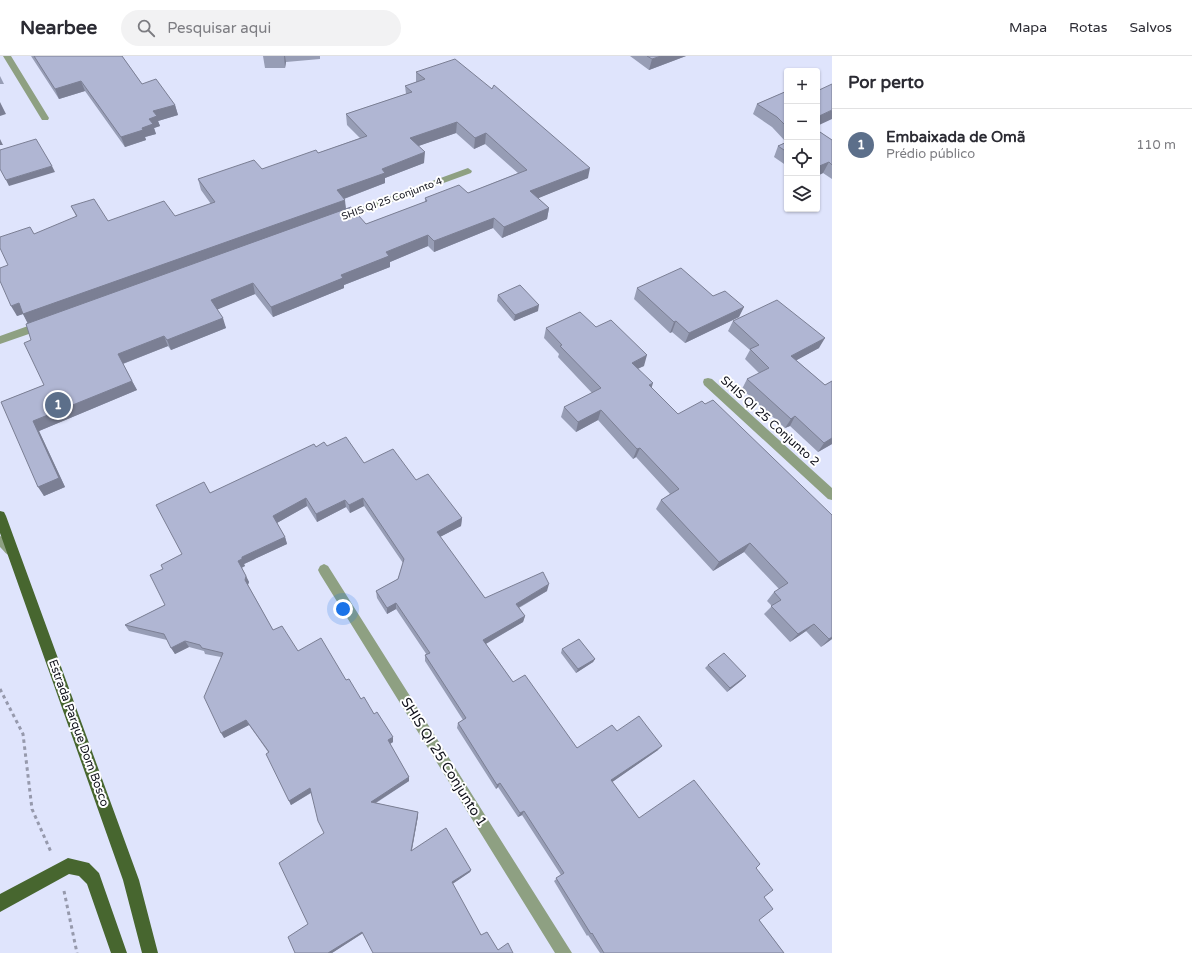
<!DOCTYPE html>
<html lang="pt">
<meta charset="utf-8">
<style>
body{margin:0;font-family:"Varela Round",sans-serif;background:#f2f2f3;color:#2b2b33}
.controls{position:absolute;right:12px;top:12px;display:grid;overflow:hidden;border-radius:4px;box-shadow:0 1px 3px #0004}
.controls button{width:36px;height:36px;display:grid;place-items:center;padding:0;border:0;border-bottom:1px solid #e1e1e2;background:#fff;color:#2b2b33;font:20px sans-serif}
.you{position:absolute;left:343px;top:553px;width:14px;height:14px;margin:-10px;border:3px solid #fff;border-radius:50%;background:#1a73e8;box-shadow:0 0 0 6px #1a73e833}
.badge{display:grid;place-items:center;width:26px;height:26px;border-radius:50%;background:#5b912c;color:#fff;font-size:13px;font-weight:700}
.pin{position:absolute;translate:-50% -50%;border:2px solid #fff;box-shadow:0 1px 4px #0006}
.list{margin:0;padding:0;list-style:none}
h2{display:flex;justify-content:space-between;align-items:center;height:52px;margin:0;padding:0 16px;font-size:17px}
h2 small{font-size:13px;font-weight:400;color:#7c7c81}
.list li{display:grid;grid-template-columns:26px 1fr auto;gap:12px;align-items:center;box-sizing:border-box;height:72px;padding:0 16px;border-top:1px solid #e1e1e2}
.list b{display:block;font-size:15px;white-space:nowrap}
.list p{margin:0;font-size:13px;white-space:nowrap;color:#7c7c81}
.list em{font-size:13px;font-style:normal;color:#7c7c81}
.icon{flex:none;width:22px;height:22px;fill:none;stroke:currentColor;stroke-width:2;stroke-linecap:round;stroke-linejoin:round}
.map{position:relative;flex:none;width:832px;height:897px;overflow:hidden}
header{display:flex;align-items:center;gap:24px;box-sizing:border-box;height:56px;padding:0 20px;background:#fff;border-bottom:1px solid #e1e1e2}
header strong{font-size:19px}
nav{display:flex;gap:22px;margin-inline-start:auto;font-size:14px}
.search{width:280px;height:36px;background:#f2f2f3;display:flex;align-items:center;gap:10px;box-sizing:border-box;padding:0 14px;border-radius:22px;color:#7c7c81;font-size:15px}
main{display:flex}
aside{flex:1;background:#fff}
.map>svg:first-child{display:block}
</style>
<header>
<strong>Nearbee</strong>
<div class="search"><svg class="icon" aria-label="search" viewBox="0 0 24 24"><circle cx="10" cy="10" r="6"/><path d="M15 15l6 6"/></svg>Pesquisar aqui</div>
<nav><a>Mapa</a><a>Rotas</a><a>Salvos</a></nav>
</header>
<main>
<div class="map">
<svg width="832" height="897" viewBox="0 0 832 897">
<rect width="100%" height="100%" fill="#dfe4fc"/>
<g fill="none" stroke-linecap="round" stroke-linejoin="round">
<!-- path -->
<path stroke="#9699ac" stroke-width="3" stroke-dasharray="3.5 3.5" stroke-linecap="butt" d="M0,633l23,45 9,75 19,43
M64,835l13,62"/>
<!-- lane -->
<path fill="#8ea082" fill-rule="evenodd" d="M0,480c6,2 14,10 17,16l-1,3c-8,3 -11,-3 -16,-8z"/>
<!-- street -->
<path fill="#8ea082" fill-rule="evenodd" d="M3,0h8l38,62 -1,2h-6z
M468,112l4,3 -1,2 -126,46 -3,1 -5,-3 2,-2z
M42,265l4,1 1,3 -1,3 -46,16v-8z
M708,322l4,1 120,109v12l-4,-1 -124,-114 -1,-3 1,-3z
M324,508l4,2 244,387h-17l-235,-379 -2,-4 2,-4z"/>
<!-- primary -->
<path fill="#47662f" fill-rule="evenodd" d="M0,455l4,1 2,4 133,364 19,73h-16l-19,-73 -123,-347z
M68,802l21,5 10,10 28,80h-16l-24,-69 -8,-8 -10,-2 -69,38v-18z"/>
</g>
<!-- wall -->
<path fill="#979db5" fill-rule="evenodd" d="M31,0h91l20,28 33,21 3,10 -20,6 2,5 -6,2 2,6 -11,3 1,3 -21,7 -40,-56 -26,8z
M263,0h57v3l-34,3 -1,6h-20z
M630,0h56l-37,14z
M416,16l172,106 -50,20 11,10 -2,11 -45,19 -9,-10 -59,24 -6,-6 -38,16v5l-46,18v3l-71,29 -18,-23 -38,15 9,19 -55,22 -3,-4 -45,18 14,26 -98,41 26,56 -21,9 -43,-94 43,-17 -13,-45 -3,-17 -5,-9 -6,2 -9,-51 68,-49 -5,-10 37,15 67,-5 36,-12 -10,-14 -3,-11 64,-10 56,-16 42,-15 -13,-13 -1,-11 60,-20 -1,-8 11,-4zM456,77l18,16 11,-5 33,29 -50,20 -43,5v4l-59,22 -20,-15 -2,-10 41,-16v-5l39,-15 -6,-17z
M0,20l4,8h-4z
M787,35v75l-13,-9 4,-11 8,-4 -14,-15 -19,-13 4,-10z
M817,74l15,10v39l-9,-6 -6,3z
M637,232l76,8 26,21 -54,26 -13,-11 -2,1 -36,-34z
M498,239l40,16 -24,10 -17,-20z
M733,265l86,27 -23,12 29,25 7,-4v63l-14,8 -28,-26 -5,2 -43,-39 5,-10 12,-6 -14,-14 5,-9 -22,-19z
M596,271l48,39 -6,2 14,20 26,26 154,101v124l-11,8 -15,-16 -16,11 -26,-28 8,-8 -5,-5 7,-9 5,-3 -35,-37 -31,19 -57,-62 5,-9 9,-6 -34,-37 -3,2 -35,-39 -22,12 -15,-15 3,-10 28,-14 -34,-36 1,-3 -15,-16 2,-10z
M327,390l37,17 52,17 46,38 -1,8 -21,11 45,61 62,-7 -28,17 6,8 -2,6 -37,22 27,38 64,66 40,-17 41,19 -46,32 27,36 117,50 8,29 -5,23 25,33h-184l-12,-18 -1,1 -33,-55 7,-6 -39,-60 -4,2 -20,-30 -2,2 -39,-61 1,-5 5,-3 -38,-59v-6h2l-31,-46 -9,5 -10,-16 -1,-7 22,-12 5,-16 -39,-57 -14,7 -4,-6 -29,15 -10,-16 -30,17 8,14 2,7 -43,20 1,2 -3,2 7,14 -1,3 25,45 25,21 48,29 15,19 13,15 19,28 -3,2 19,33v4l-33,22 42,9v4l-6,34 59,20 -1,2 -18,12 29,51 17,15 15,3 -150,-20 -31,20h-37l13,-29 16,-91 -13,-40 -20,12 -23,-53 -19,-27 -25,13 -3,-81 -16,-3 -1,-3 -15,-4 -14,7 -8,-14 -38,-9 -4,-6 40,-20 -2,-36 19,-15 28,-61 106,-46z
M562,593l33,10 -2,3 -17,11 -15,-20z
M708,609l34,15 -15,12 -22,-24z"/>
<!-- shaded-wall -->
<path fill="#7b7f94" d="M284,0h1l1,6 -1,6z
M661,0h25l-37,14 3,-11z
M81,25l4,10 -26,8 -4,-10z
M0,46l6,12 -6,2z
M175,49l3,10 -20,6 2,5 -6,2 2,6 -11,3 1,3 -21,7 -4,-10 21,-9 11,-17z
M832,54v9l-15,7v-9z
M457,66l-1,11 -46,16v-11z
M486,77l-1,11 -11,5 1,-11z
M0,83l3,6h-3z
M425,96l-1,11 -39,15v5l-47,18 -1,-11 45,-21z
M829,106l-6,11 -6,3v-9z
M52,110l3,6 -46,14 -3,-6z
M590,112l-2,10 -59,24 1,-11z
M345,144l1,10 -318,114 -5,-10 -6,2 -6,-10z
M549,152l-2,11 -45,19 2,-11z
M494,162l-1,10 -59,24v-11z
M428,179v11l-38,16v5l-46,18v3l-71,29 -2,-10 115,-55z
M253,227l2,11 -41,17 -3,-11z
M539,249l-1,6 -24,10 1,-6z
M744,251l-5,10 -54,26 4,-10z
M223,262l3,10 -55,22 -4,-10z
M676,265l-4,11 -2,1 4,-11z
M164,280l4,10 -46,18 -4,-10z
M825,282l-6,10 -33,18 5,-10z
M647,299l-3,11 -15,7 3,-10z
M132,325l5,9 -98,41 26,56 -21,9 -6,-9 -5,-66z
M653,327l-3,10 -1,-8z
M601,354l-3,10 -22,12 2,-10z
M795,360l-5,10 -5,2 6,-9z
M832,382v6l-14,8 6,-9z
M640,392l-4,9 -3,2 4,-10z
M306,442l1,8 -32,18 -2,-8z
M363,442l1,8 -14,7 -1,-8z
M345,444l1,7 -29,15 -1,-8z
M462,462l-1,8 -25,13 1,-7z
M285,481l2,7 -43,20 1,2 -5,2 -2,-7 4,-4z
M750,487l-6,9 -31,19 6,-9z
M246,520l3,6 -2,5 -2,-7z
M549,528l-2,7 -33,19 2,-6z
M396,547v6l-9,5v-6z
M525,560l-2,6 -41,24 1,-6z
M814,568l-8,7 -16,11 8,-8z
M832,581v2l-11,8 8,-8z
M185,585l4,6 -14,7 -4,-6z
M595,603l-2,3 -17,11 2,-4z
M746,620l-4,4 -15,12 3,-4z
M246,664l3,5 -25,13 -3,-5z
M393,681v5l-5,3v-5z
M662,690l-4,4 -50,35 3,-5z
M409,721v4l-37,24 -1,-3z
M500,727l-2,4 -2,2 1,-4z
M310,732l2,4 -21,13 -2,-4z
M524,755l-2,4 -4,2 2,-4z
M418,756v4l-7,38v-3z
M471,814l-1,2 -19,13 1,-3z
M362,876l1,1 -31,20h-4z"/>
<!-- building -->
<path fill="#b0b6d3" stroke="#7b7f94" d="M34,0h88l20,28 14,-5 19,26 -22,6 4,5 -8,3 4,5 -11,4 1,2 -22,7 -40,-56 -26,8z
M647,0h14l-9,3z
M455,3l37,30 2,-4 96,83 -60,23 19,17 -45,19 -10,-9 -60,23 -6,-6 -42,17 3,4 -48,19 2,3 -72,29 -18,-24 -42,17 12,18 -56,22 -3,-4 -46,18 14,27 -99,40 26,57 -21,9 -37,-85 43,-17 -20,-42 7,-3 -5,-16 325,-117 15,17 61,-23 -2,-3 34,-13 9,8 59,-23 -41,-37 -11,5 -18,-16 -47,16 15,14 -43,17 3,4 -48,17 8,10 -322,114 -4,-11 -8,3 -11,-25v-13l8,-3 -8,-17v-11l30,-10 4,7 43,-18 -6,-10 23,-7 14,22 56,-20 11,15 40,-14 -17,-23 56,-19 8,9 54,-19 2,3 49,-17 -21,-22 66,-22 -7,-6 20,-7 -9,-7z
M832,28v26l-15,7v-26z
M787,35v36l-10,-10 -20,-13z
M817,74l15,10v25l-3,-3 -12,5z
M36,83l16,27 -46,14 -6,-11v-19z
M787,86v10l-9,-6z
M681,212l32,28 12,-5 19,16 -55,26 -13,-12 -2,1 -37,-34z
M520,229l19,20 -24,10 -17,-20z
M777,244l48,38 -34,18 34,29 7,-4v57l-8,5 -29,-27 -4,3 -44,-40 22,-11 -19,-19 9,-4 -26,-24z
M580,256l16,15 15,-7 36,35 -15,8 21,20 -4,2 29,29 24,-13 3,3 8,-4 119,115v122l-3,2 -15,-15 -16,10 -27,-28 10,-6 -7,-8 14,-9 -38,-40 -31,19 -58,-62 18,-11 -39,-41 -3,1 -36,-39 -23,12 -14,-15 37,-19 -41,-42 2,-1 -16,-17z
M346,381l18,26 29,-14 23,31 12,-6 34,44 -25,14 48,66 58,-26 6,12 -33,20 9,12 -42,24 30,42 12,-7 52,73 35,-23 5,6 22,-15 23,30 -51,34 28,38 55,-38 66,84 -4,4 17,22 -9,7 9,12 -14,11 25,33h-180l-12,-20 -1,1 -35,-56 8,-5 -40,-62 -4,2 -20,-30 -3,2 -39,-62 8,-5 -41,-63 5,-2 -34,-50 -9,5 -11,-17 22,-12 6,-20 -41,-61 -14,7 -4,-5 -29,14 -10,-16 -33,18 12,21 -43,20v2l-4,2 8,15 -1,4 28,50 9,-4 16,25 23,-13 25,42 3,-1 12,20 3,-2 10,17 3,-2 16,25 -5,3 21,37 -38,25 47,10 -7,39 35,-23 25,42 -19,12 29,53 6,-3 11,18 10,-7 5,10h-140l-11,-21 -34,21h-33l-7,-16 20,-13 -29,-61 45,-30 -6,-12 -8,-33 -21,13 -23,-47 3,-2 -23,-32 -25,13 -17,-36 19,-44 -21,-5 -2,-3 -15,-4 -14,7 -7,-14 -39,-9 40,-20 -15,-30 13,-6 -2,-4 21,-11 -26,-49 48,-23 6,11 104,-49 2,3 8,-5 3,4z
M579,583l16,20 -17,10 -16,-20z
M724,597l22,23 -16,12 -22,-23z"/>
<g text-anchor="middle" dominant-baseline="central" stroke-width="4" stroke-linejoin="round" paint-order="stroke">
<!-- far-street labels -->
<g font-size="10" fill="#0f101a" stroke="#fff">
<text transform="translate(392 143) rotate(-20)">SHIS QI 25 Conjunto 4</text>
</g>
<!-- street labels -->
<g font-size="12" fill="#0f101a" stroke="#fff">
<text transform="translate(770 365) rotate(42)">SHIS QI 25 Conjunto 2</text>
<text transform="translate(79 677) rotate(70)">Estrada Parque Dom Bosco</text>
</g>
<!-- near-street labels -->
<g font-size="14" fill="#0f101a" stroke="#fff">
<text transform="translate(444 706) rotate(58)">SHIS QI 25 Conjunto 1</text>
</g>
</g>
</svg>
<div class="controls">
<button>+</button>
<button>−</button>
<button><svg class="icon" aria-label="locate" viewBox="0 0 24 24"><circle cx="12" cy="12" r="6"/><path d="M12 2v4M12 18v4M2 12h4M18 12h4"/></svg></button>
<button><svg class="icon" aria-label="layers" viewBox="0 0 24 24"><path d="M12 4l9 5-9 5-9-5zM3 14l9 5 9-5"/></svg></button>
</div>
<div class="you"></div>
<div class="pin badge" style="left:58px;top:349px;background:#5c6f8a">1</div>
</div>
<aside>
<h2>Por perto<small></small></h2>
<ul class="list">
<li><span class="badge" style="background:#5c6f8a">1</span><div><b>Embaixada de Omã</b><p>Prédio público</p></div><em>110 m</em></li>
</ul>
</aside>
</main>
